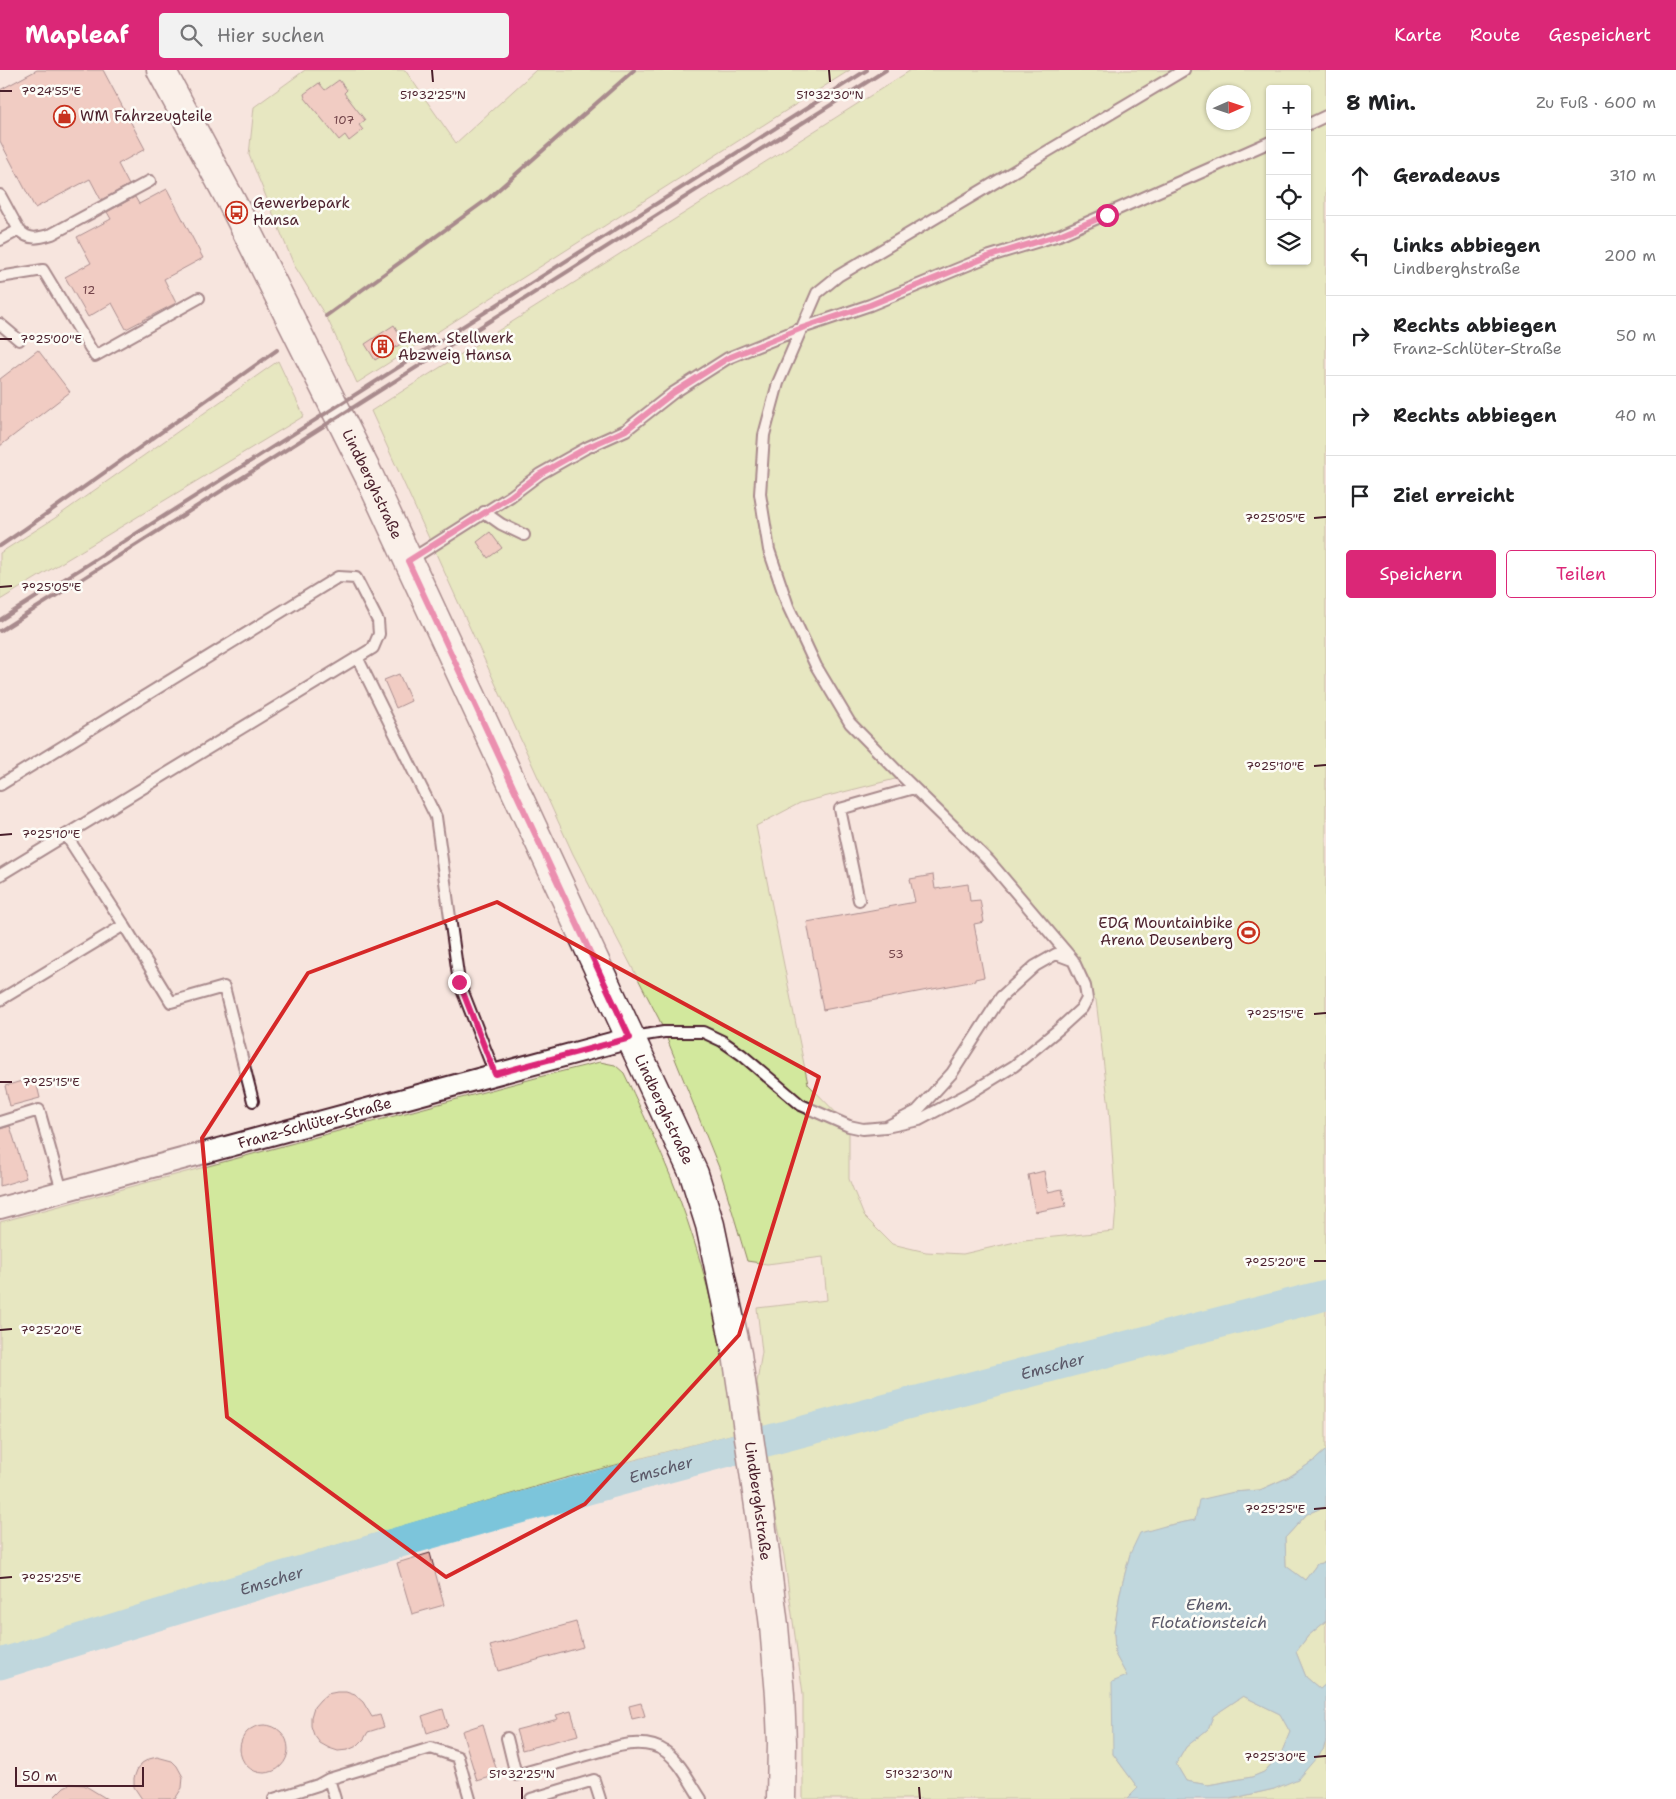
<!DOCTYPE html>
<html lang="de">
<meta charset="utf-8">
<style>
body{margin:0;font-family:"Shantell Sans",sans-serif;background:#f2f2f2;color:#202124}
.controls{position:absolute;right:15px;top:15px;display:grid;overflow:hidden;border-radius:5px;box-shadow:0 1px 4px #0004}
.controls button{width:45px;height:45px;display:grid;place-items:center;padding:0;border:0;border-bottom:1px solid #e0e0e0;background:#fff;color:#202124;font:25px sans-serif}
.compass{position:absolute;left:1206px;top:15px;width:45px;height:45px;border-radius:50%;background:#fff;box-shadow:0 1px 4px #0004;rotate:87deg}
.scale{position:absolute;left:15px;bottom:12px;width:129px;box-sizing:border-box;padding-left:5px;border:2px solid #4a1f2b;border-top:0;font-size:14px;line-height:18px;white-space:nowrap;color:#4a1f2b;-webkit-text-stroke:4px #fdfcf7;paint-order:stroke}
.stop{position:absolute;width:15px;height:15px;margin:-11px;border:4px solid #db2777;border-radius:50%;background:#fff}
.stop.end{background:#db2777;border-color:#fff;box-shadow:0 1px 5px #0008}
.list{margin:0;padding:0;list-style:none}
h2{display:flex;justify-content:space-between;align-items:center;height:65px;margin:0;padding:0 20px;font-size:21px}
h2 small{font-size:16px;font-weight:400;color:#757577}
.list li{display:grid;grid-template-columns:32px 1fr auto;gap:15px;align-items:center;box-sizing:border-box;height:80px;padding:0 20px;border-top:1px solid #e0e0e0}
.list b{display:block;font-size:19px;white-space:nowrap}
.list p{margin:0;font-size:16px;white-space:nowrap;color:#757577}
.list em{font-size:16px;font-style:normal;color:#757577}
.actions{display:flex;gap:10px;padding:15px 20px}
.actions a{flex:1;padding:11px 0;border:1px solid #db2777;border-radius:5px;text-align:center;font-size:18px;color:#db2777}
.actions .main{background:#db2777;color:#fff}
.icon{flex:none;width:28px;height:28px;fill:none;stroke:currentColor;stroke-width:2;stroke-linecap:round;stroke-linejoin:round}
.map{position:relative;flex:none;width:1326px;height:1729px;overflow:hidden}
header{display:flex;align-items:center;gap:30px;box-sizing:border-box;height:70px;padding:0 25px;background:#db2777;color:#fff}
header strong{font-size:24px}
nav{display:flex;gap:28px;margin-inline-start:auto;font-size:18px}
.search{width:350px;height:45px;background:#f2f2f2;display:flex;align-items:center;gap:12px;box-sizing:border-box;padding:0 18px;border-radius:5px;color:#757577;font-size:19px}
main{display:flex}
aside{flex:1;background:#fff}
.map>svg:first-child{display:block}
</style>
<header>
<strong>Mapleaf</strong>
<div class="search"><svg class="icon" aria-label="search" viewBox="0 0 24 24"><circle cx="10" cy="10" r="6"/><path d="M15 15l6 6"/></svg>Hier suchen</div>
<nav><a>Karte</a><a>Route</a><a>Gespeichert</a></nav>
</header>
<main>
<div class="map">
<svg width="1326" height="1729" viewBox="0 0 1326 1729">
<rect width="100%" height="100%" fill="#f7e5de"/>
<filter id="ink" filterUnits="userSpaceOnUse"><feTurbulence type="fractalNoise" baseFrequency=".02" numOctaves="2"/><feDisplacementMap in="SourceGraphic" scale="10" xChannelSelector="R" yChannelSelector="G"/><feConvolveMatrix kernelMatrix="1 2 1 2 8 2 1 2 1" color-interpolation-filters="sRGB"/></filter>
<g filter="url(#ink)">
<!-- green -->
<path fill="#d2e89d" stroke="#8e8464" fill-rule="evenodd" d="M305,0h100l51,73 80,-73h314l-493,313 -29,-63 -34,-55 -45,-110 5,-48z
M911,0h415v1380l-11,10 -26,17 -29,13 -26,2 -38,28 -31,6 -35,28 -10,39 -6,38 1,23 12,22 -14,78 25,34 -11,11h-324v-105l-19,-138 -9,-45 -18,-129 5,-30 -5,-44 70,-8 -4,-43 -56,7 -20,-3 -27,-91 -61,-151 -86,-165 -202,-443zM1270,19h37v172h-37zM1214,22h30v30h-30zM903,707l108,112 62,71 12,26 11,14 13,108 7,99 -2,24 -90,9 -61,14 -37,-2 -34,-8 -28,-28 -15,-37v-53l-41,-42 -52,-258 44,-23z
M278,291l26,55 -304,184v-47l55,-35z
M600,992l15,3 9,8c26,55 52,110 70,168 20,62 32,128 40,193l-172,45 -241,71 -321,101v-429l543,-146z
M1326,1436v56l-9,2 -12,16 -19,-14 -1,-28 22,-24z
M1326,1551v63l-6,5 -14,-12 -10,-25 12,-16z
M1243,1626l37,18 10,18 -9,22 -17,18 -12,5 -44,8 -22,-4 -10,-17 10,-17 22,-18 5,-13z
M1326,1671v58h-96l44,-10 49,-39z"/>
<!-- water -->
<path fill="#7bc5db" stroke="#678395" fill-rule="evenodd" d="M1326,1380v56l-19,8 -22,24 1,28 19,14 12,-16 9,-2v59l-18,15 -12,16 10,25 14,12 6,-5v57l-3,9 -25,29 -24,10 -44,10h-103l11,-11 -25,-34 -1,-72 15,-6 -12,-22 -1,-23 6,-38 10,-39 10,-21 25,-7 30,-6 4,-20 35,-8 26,-2 29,-13 26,-17zM1243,1626l37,18 10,18 -9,22 -17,18 -12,5 -44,8 -22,-4 -10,-17 10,-17 22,-18 5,-13z"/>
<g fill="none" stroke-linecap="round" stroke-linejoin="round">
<!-- river -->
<path stroke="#7bc5db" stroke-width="31" id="s1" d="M0,1594c189,-59 379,-118 570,-170 251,-69 504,-134 756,-199"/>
</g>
<!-- building -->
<path fill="#e8aea3" stroke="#4a1f2b" d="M37,0h66l42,79 -27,15 11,21 -28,15 -11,-21 -55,29 -35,-67v-51z
M339,10l8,10 -3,3 21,27 -6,5 4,5 -14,11 -4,-6 -6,5 -34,-42 -1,-4 15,-11 6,7z
M167,119l36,69 -39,21 12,24 -50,26 -14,-26 -24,14 -23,-40 26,-14 -14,-26 34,-18 -4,-7 28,-15 4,7z
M394,255l10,17 -29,18 -10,-16z
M38,280l32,42 -70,54v-67z
M490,462l12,16 -14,10 -11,-16z
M399,604l12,27 -15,7 -12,-28z
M933,805l2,14 33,-5 2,17 10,-1 4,22 -10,2 10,53 -9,2v2l-152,29 -16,-88 108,-20 -5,-23z
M35,1007l5,21 -30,8 -5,-20z
M10,1056l16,52 -26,8v-57z
M1044,1101l4,21 14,-3 4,17 -31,6 -7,-37z
M430,1483l14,52 -32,9 -15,-51z
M576,1552l7,25 -85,24 -8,-25z
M337,1622h9l9,3 8,7 9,15 8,-2 4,12 -16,5 -4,7 -7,7 -9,4 -10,1 -9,-3 -9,-5 -6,-8 -3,-9v-9l3,-10 6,-7 7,-6z
M641,1633l4,13 -13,3 -3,-13z
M443,1639l5,17 -21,7 -5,-17z
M571,1641l7,24 -56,15 -6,-20 42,-11 -2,-4z
M483,1654l15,51 -21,6 -15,-50z
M240 1679a24 24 0 1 1 48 0a24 24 0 1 1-48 0Z
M157,1687l15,4 5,5 6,11 -1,11 -7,11h-33l-8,-12v-9l3,-8 5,-7 7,-4z
M70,1714l14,1 23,14h-55l12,-12z"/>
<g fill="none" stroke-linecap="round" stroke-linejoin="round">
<defs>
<path id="service" d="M1307,55l19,-9
M0,125l19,35 -19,10
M19,160c10,11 20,8 33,4l98,-53
M0,207l43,-7 52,86 104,-58
M0,254l19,16
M484,442l17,12 23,11
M410,490l101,-64 29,-22 46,-26 40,-18 47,-37 55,-35 74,-30 68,-23 117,-48 72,-22 211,-93
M357,587l79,160 23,165 36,92
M0,715l338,-208 18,1 22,43 1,13 -6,14 -373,227
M859,830l-19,-91 74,-21
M124,855l47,77 53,-15 29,114
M0,930l124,-75 -58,-90
M632,967l32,-5h39l19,9 20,14 59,50 48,21 14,3 23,-2 31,-16 35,-38 49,-76 34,-31 21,-12 16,6
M0,1052l39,-12 23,81
M886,1057l33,-7 51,-27 44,-27 45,-37 23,-21 5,-9 -2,-13 -12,-26 -84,-99 -86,-84 -53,-54 -34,-57 -28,-60 -19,-56 -9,-56 4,-59 14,-52 39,-90 21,-17 346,-206
M507,1668l9,37 103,-29c49,-11 59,17 82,53
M329,1709l6,20
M274,1729l44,-14 11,-6 102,-31 27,9 12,42
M531,1729l63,-19 6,19"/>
<g id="minor">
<path id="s2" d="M0,1138l630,-170"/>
</g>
<g id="secondary">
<path id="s3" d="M161,0l76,142 132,264 325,698 16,51 27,129 23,159 14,113 6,69 2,47 -1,57"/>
</g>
</defs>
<!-- service casing -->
<use href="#service" stroke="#4a1f2b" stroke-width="14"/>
<!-- minor casing -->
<use href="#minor" stroke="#4a1f2b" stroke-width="24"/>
<!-- secondary casing -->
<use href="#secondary" stroke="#4a1f2b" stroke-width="31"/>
<!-- service -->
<use href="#service" stroke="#fdfcf7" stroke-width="10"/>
<!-- minor -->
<use href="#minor" stroke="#fdfcf7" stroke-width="20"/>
<!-- secondary -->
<use href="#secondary" stroke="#fdfcf7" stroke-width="28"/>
<!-- rail -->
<path stroke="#4a1f2b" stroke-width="4" d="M326,246l163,-118 145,-128
M0,476l25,-17 252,-179
M0,550l867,-550
M0,561l886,-561"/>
</g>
</g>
<g fill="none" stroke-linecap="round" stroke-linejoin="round" filter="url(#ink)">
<!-- route -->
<path stroke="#db2777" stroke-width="6" d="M459,912l36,92 135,-36 -222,-477 103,-65 29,-22 46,-26 40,-18 47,-37 55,-35 74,-30 68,-23 117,-48 72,-22 48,-20"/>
</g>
<!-- marked area -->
<path d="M0 0H1326V1729H0ZM497,832l322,175 -80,258 -154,169 -139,73 -219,-160 -25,-279 106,-165z" fill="#f7e5de" fill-opacity=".55" fill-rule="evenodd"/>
<path fill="none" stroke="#d62828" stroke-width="4" stroke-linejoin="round" d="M497,832l322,175 -80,258 -154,169 -139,73 -219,-160 -25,-279 106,-165z"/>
<!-- ticks -->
<path fill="none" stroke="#4a1f2b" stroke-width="2" d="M432,0l1,12M829,0l1,12M0,21h12M0,269h12M1314,448l12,-1M0,517l12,-1M1314,696l12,-1M0,765l12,-1M1314,944l12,-1M0,1012h12M1314,1191h12M0,1260l12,-1M1314,1439l12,-1M0,1508l12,-1M1314,1687l12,-1M522,1717v12M919,1717l1,12"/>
<!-- icons -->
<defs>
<symbol id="shop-ring" viewBox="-11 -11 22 22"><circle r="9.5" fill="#fdfcf7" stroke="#c8321e" stroke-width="1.5"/><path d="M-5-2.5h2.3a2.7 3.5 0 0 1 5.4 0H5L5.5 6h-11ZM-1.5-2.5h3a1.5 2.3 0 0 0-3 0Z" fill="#c8321e"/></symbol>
<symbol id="bus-ring" viewBox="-11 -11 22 22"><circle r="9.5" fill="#fdfcf7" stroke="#c8321e" stroke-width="1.5"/><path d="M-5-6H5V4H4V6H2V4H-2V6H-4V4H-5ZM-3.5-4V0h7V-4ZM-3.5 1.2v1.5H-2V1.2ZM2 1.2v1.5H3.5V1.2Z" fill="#c8321e"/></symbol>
<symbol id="building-ring" viewBox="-11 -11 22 22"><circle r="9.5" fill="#fdfcf7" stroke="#c8321e" stroke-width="1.5"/><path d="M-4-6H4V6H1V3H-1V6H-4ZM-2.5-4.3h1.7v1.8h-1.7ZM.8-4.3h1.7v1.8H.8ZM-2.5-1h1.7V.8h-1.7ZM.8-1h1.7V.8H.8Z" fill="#c8321e"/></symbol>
<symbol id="stadium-ring" viewBox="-11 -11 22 22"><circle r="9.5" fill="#fdfcf7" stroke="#c8321e" stroke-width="1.5"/><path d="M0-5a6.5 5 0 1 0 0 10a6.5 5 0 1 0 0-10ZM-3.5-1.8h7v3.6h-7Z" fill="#c8321e"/></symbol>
</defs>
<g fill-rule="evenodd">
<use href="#shop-ring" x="52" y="34" width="25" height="25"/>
<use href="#bus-ring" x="224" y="130" width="25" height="25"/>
<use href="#building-ring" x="370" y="264" width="25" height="25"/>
<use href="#stadium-ring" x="1236" y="850" width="25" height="25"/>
</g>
<g text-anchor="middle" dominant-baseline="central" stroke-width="5" stroke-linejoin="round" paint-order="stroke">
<!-- number labels -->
<g font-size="12" fill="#724349">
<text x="344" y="50">107</text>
<text x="89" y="220">12</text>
<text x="896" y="884">53</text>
</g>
<!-- poi labels -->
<g font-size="15" fill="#4a1f2b" stroke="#fdfcf7" text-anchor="start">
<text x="80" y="46">WM Fahrzeugteile</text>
<text x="253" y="133">Gewerbepark<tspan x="253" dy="17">Hansa</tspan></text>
<text x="398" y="268">Ehem. Stellwerk<tspan x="398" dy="17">Abzweig Hansa</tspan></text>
<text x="1233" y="853" text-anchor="end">EDG Mountainbike<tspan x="1233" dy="17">Arena Deusenberg</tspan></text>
</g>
<!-- street labels -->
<g font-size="15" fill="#4a1f2b" stroke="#fdfcf7">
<text stroke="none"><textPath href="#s3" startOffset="465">Lindberghstraße</textPath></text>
<text stroke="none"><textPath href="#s3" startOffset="1155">Lindberghstraße</textPath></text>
<text stroke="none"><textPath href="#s2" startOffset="326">Franz-Schlüter-Straße</textPath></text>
<text stroke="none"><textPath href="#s3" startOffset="1560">Lindberghstraße</textPath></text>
</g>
<!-- water labels -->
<g font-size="16" font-style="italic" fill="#5b5969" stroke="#fdfcf7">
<text stroke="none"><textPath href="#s1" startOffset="1094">Emscher</textPath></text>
<text stroke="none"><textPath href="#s1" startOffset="689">Emscher</textPath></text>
<text stroke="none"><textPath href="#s1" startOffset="284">Emscher</textPath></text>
<text x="1209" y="1534">Ehem.<tspan x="1209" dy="18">Flotationsteich</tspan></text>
</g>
</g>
<g font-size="12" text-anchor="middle" fill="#4a1f2b" stroke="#fdfcf7" stroke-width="5" stroke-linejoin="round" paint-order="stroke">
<text x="51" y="25">7°24'55"E</text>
<text x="433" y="29">51°32'25"N</text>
<text x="830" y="29">51°32'30"N</text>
<text x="51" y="273">7°25'00"E</text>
<text x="1275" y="452">7°25'05"E</text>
<text x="51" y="521">7°25'05"E</text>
<text x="1275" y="700">7°25'10"E</text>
<text x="51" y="768">7°25'10"E</text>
<text x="1275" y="948">7°25'15"E</text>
<text x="51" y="1016">7°25'15"E</text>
<text x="1275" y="1196">7°25'20"E</text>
<text x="51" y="1264">7°25'20"E</text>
<text x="1275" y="1443">7°25'25"E</text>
<text x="51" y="1512">7°25'25"E</text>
<text x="1275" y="1691">7°25'30"E</text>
<text x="522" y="1708">51°32'25"N</text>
<text x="919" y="1708">51°32'30"N</text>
</g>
</svg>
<div class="controls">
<button>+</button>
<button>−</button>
<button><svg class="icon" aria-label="locate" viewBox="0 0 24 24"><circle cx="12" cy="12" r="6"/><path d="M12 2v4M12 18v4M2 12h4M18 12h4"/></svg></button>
<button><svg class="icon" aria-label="layers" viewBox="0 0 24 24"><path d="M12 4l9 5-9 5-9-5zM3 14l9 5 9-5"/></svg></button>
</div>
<svg class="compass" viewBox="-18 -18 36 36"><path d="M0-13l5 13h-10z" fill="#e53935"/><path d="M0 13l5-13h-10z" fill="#757577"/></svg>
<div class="scale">50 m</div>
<div class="stop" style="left:1107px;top:145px"></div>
<div class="stop end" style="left:459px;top:912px"></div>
</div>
<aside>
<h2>8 Min.<small>Zu Fuß · 600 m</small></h2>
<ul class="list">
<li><svg class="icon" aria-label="ahead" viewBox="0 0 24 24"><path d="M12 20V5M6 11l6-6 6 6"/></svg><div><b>Geradeaus</b></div><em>310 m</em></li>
<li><svg class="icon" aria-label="left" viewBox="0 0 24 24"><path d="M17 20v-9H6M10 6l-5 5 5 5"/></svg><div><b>Links abbiegen</b><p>Lindberghstraße</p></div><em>200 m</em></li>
<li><svg class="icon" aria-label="right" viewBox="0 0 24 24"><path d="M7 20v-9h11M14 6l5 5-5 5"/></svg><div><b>Rechts abbiegen</b><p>Franz-Schlüter-Straße</p></div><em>50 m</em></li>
<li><svg class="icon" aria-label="right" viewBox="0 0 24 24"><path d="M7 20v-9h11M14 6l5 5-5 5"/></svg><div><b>Rechts abbiegen</b></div><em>40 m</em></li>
<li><svg class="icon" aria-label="arrive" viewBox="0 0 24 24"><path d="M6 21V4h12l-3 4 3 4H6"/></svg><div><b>Ziel erreicht</b></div></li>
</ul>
<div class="actions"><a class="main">Speichern</a><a>Teilen</a></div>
</aside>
</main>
